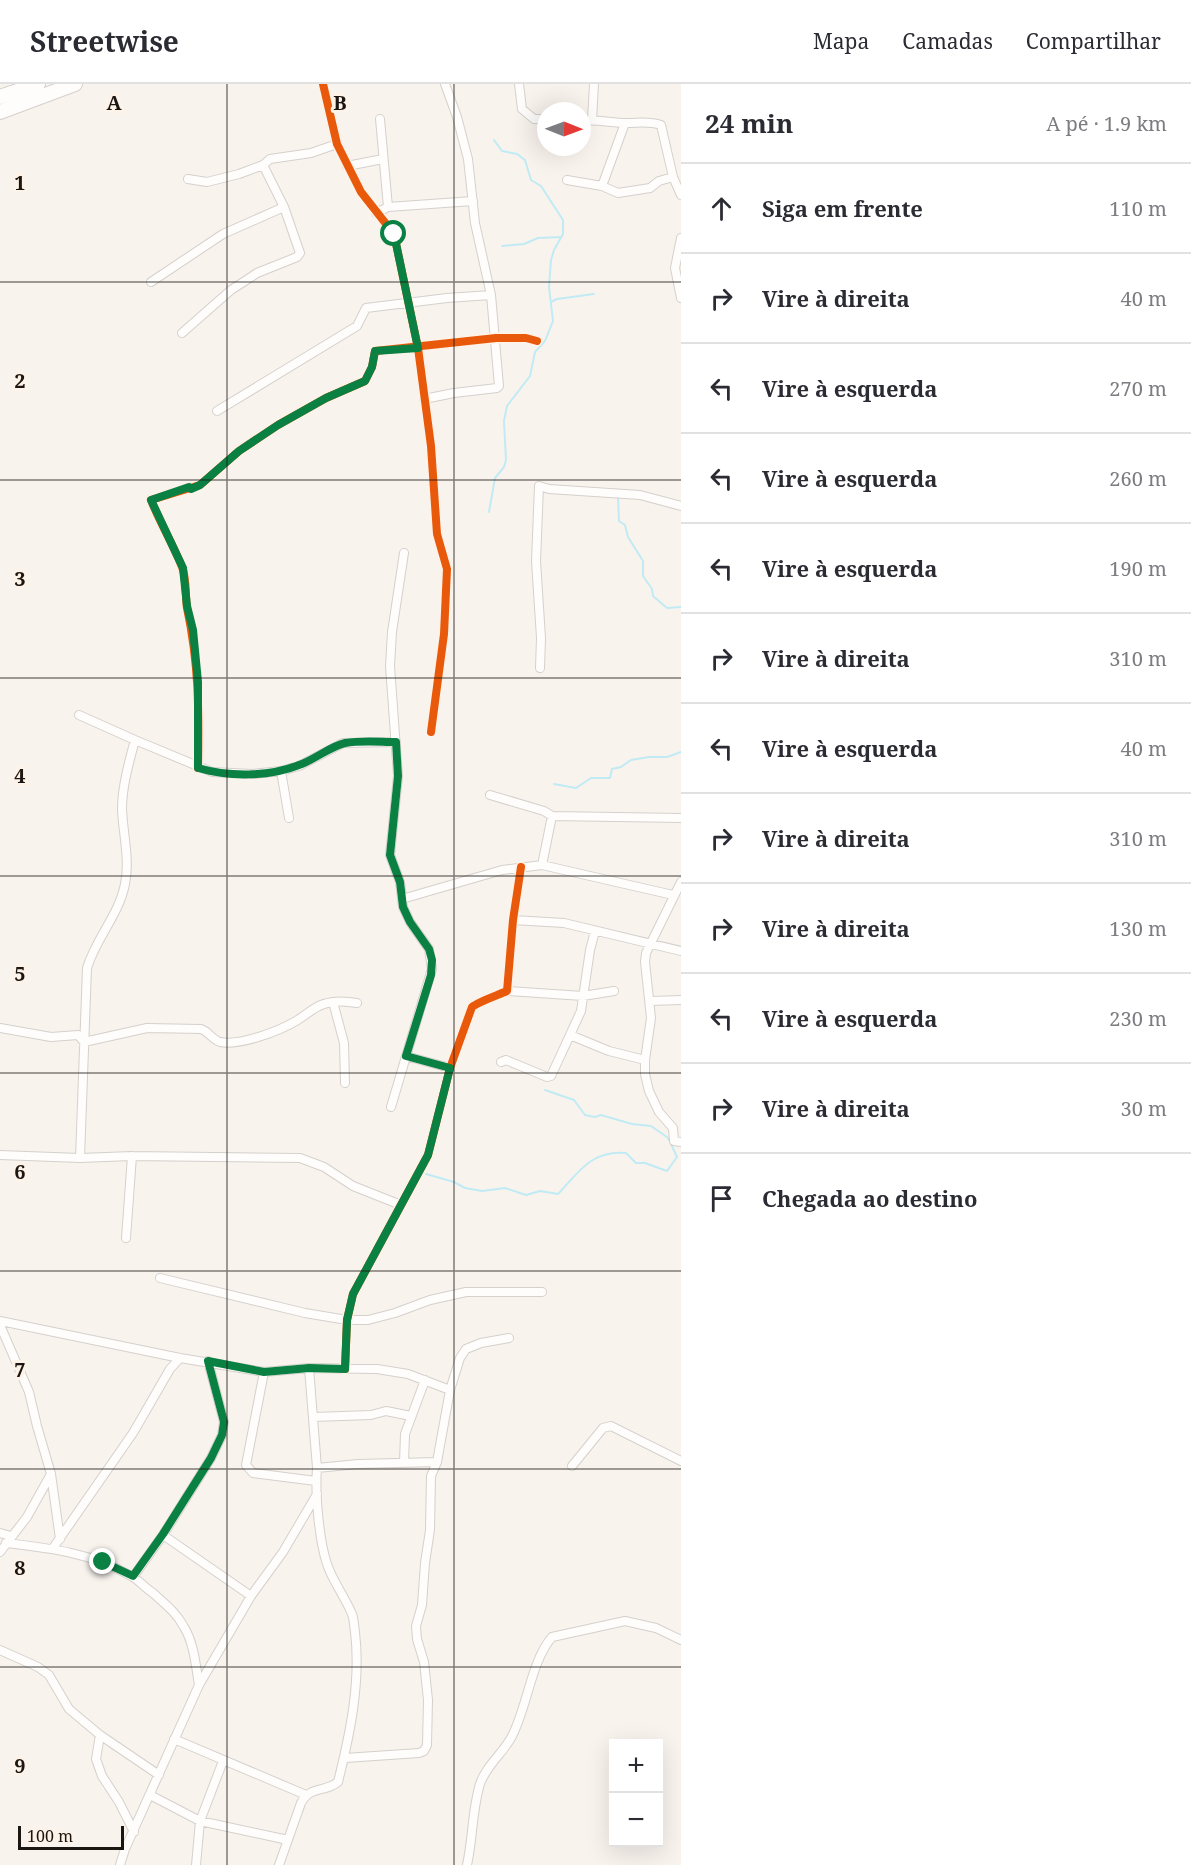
<!DOCTYPE html>
<html lang="pt">
<meta charset="utf-8">
<style>
body{margin:0;font-family:"Noto Serif",serif;background:#f2f2f3;color:#2b2b33}
.controls{position:absolute;right:18px;bottom:18px;display:grid;overflow:hidden;border-radius:0px;box-shadow:0 6px 24px #0002}
.controls button{width:54px;height:54px;display:grid;place-items:center;padding:0;border:0;border-bottom:2px solid #e1e1e2;background:#fff;color:#2b2b33;font:30px sans-serif}
.compass{position:absolute;left:537px;top:18px;width:54px;height:54px;border-radius:50%;background:#fff;box-shadow:0 6px 24px #0002;rotate:91deg}
.scale{position:absolute;left:18px;bottom:15px;width:106px;box-sizing:border-box;padding-left:6px;border:3px solid #1b1612;border-top:0;font-size:16px;line-height:21px;white-space:nowrap;color:#1b1612;-webkit-text-stroke:4px #fef3e9;paint-order:stroke}
.stop{position:absolute;width:18px;height:18px;margin:-14px;border:4px solid #0b8043;border-radius:50%;background:#fff}
.stop.end{background:#0b8043;border-color:#fff;box-shadow:0 2px 6px #0008}
.list{margin:0;padding:0;list-style:none}
h2{display:flex;justify-content:space-between;align-items:center;height:78px;margin:0;padding:0 24px;font-size:26px}
h2 small{font-size:20px;font-weight:400;color:#7c7c81}
.list li{display:grid;grid-template-columns:39px 1fr auto;gap:18px;align-items:center;box-sizing:border-box;height:90px;padding:0 24px;border-top:2px solid #e1e1e2}
.list b{display:block;font-size:22px;white-space:nowrap}
.list em{font-size:20px;font-style:normal;color:#7c7c81}
.icon{flex:none;width:33px;height:33px;fill:none;stroke:currentColor;stroke-width:2;stroke-linecap:round;stroke-linejoin:round}
.map{position:relative;flex:none;width:681px;height:1781px;overflow:hidden}
header{display:flex;align-items:center;gap:36px;box-sizing:border-box;height:84px;padding:0 30px;background:#fff;border-bottom:2px solid #e1e1e2}
header strong{font-size:28px}
nav{display:flex;gap:33px;margin-inline-start:auto;font-size:21px}
main{display:flex}
aside{flex:1;background:#fff}
.map>svg:first-child{display:block}
</style>
<header>
<strong>Streetwise</strong>
<nav><a>Mapa</a><a>Camadas</a><a>Compartilhar</a></nav>
</header>
<main>
<div class="map">
<svg width="681" height="1781" viewBox="0 0 681 1781">
<rect width="100%" height="100%" fill="#f9f3ee"/>
<g fill="none" stroke-linecap="round" stroke-linejoin="round">
<!-- stream -->
<path stroke="#c0ebf4" stroke-width="2" d="M502,162l22,-2 14,-6 23,-1
M551,218l6,-3 37,-5
M618,412l1,25 6,4 3,12 15,24v15l9,13 1,7 14,12 14,-1
M489,428l6,-34 9,-11 2,-7 -2,-39 3,-15 23,-30 5,-24 10,-11 8,-20 -4,-34 2,-27 3,-10 9,-16v-14l-22,-34 -10,-6 -6,-20 -8,-6 -15,-3 -8,-11
M554,700l22,4 15,-10h19l2,-9 9,-2 10,-7 18,-3h18l14,-5
M545,1006l29,10 11,15 10,2 6,-2 31,9 19,2 16,11 4,6
M426,1090l28,8 11,6 17,3 23,-3 21,7 14,-4 18,3c21,-22 33,-44 68,-41l10,10h9l22,8 10,-14 -6,-13"/>
<defs>
<path id="street" d="M323,0l14,60 24,48 33,42 24,114 13,98 6,88 10,35 -3,65 -13,98
M519,0l3,25 12,10h12
M380,35l8,88
M592,36l2,-36
M582,37c15,-2 29,2 45,2 12,0 22,-2 34,2l12,52 8,18
M347,82l36,-7
M188,95l19,3 32,-8 24,-9 7,-6 41,-6 26,-9
M567,96l35,6 16,7 32,-5 9,-7 14,-4
M602,102l23,-63
M376,129l12,-6 85,-6
M681,154l-6,30 6,30
M151,198l72,-48 61,-27
M182,249l49,-43 14,-9 12,-8 40,-16 3,-4 -16,-46 -21,-42
M424,315l30,-6 43,-5 2,-2 -8,-91 -16,-72 -7,-64 -11,-42 -12,-33
M217,327l140,-85 9,-18 81,-10 44,-3
M540,584l1,-30 -5,-77 3,-75 10,3 91,6 41,11
M79,631l56,25 77,32 41,2 28,-3 18,-5 44,-23 53,-1
M198,684c1,-58 1,-103 -11,-160 -2,-14 0,-29 -5,-41 -9,-23 -22,-44 -31,-67l49,-15 39,-34 39,-26 48,-27 39,-17 7,-14 3,-16 121,-13h30l11,3
M281,687l8,47
M490,711l54,16 8,5 129,2
M542,781l10,-49
M681,798l-35,71 -1,9 6,56 -6,42v14l4,17 10,21 14,16 1,13 7,1
M402,815l100,-29 40,-5 131,30
M513,836l51,3 117,28
M595,847l-5,19 -9,61 -11,24 39,16 36,9
M507,907l76,5 31,-5
M650,917l31,-1
M333,918l11,41 1,40
M0,944l51,9 27,-2 6,7 63,-14 54,1c8,3 12,11 19,13 20,4 59,-11 76,-21 9,-5 19,-15 28,-17 11,-4 22,-3 33,-1
M406,972l44,12
M501,978l5,-2 41,17 4,-1 19,-41
M391,1023l41,-138 -3,-20 -19,-27 -7,-15 -3,-25 -10,-27 8,-79 -8,-110 2,-34 12,-79
M0,1071l80,3 52,-2 168,2 24,9 29,19 48,19
M80,1074l7,-190c9,-30 32,-53 38,-84 5,-25 -2,-50 -3,-75 0,-22 7,-47 13,-69
M126,1154l6,-82
M160,1194l145,35 42,7h21l27,-7 35,-13 36,-8h76
M0,1237l180,37 84,14 45,-4 68,1 31,5 42,16
M0,1241l29,67 8,34 14,48 9,65
M345,1285l2,-49 6,-26 75,-139 22,-87 22,-61c6,-5 26,-12 35,-16l6,-71 8,-53
M264,1288l-18,93 7,8 63,8
M313,1333l58,-2 15,-4 25,5
M404,1379l1,-29 20,-54
M572,1382l31,-38 8,-2 70,35
M317,1384l41,-4 79,-2
M0,1449l11,3
M163,1451l88,61
M6,1459c43,5 87,10 125,33 8,4 14,12 22,17 12,11 23,19 31,34 10,16 12,40 15,58
M53,1464l80,-115 37,-64 10,-11
M0,1468l27,-35 24,-43
M133,1493l30,-42 48,-77 11,-23 2,-13 -16,-61
M0,1566l38,17 11,8 20,34 31,26 59,40
M100,1651l-4,24 6,17 17,26 15,30
M174,1655l132,56
M345,1674l74,-5 5,-2 3,-6 1,-45 -4,-38 -7,-23 -1,-13 6,-21 3,-42 5,-33 1,-54 6,-14 13,-72 10,-32 6,-9 15,-6 28,-5
M150,1711l50,26 88,19
M120,1781l5,-16 74,-164 52,-89 32,-44 34,-58
M196,1781l4,-44 23,-60
M279,1781l22,-62c10,-18 23,-10 37,-21 12,-48 23,-100 17,-150 -1,-6 -1,-13 -3,-18 -7,-17 -19,-32 -25,-50 -8,-24 -12,-70 -10,-96l-8,-100
M467,1781c6,-27 5,-55 13,-81 6,-18 22,-30 31,-46 16,-29 20,-77 41,-101l73,-16 31,7 25,12"/>
<path id="highway" d="M0,13l38,-13
M0,28l75,-28"/>
</defs>
<!-- street casing -->
<use href="#street" stroke="#d5d0cb" stroke-width="10"/>
<!-- highway casing -->
<use href="#highway" stroke="#d5d0cb" stroke-width="16"/>
<!-- street -->
<use href="#street" stroke="#fefdfc" stroke-width="8"/>
<!-- highway -->
<use href="#highway" stroke="#fefdfc" stroke-width="14"/>
<defs>
<path id="cycleway" d="M323,0l14,60 24,48 33,42 24,114 13,98 6,88 10,35 -3,65 -13,98
M198,684c1,-58 1,-103 -11,-160 -2,-14 0,-29 -5,-41 -9,-23 -22,-44 -31,-67l49,-15 39,-34 39,-26 48,-27 39,-17 7,-14 3,-16 121,-13h30l11,3
M345,1285l2,-49 6,-26 75,-139 22,-87 22,-61c6,-5 26,-12 35,-16l6,-71 8,-53"/>
</defs>
<!-- cycleway casing -->
<use href="#cycleway" stroke="#fef3e9" stroke-width="11"/>
<!-- cycleway -->
<use href="#cycleway" stroke="#e8590c" stroke-width="8"/>
</g>
<g fill="none" stroke-linecap="round" stroke-linejoin="round">
<!-- route -->
<path stroke="#0b8043" stroke-width="8" d="M103,1478l30,14 30,-42 48,-76 11,-23 2,-13 -16,-61 56,11 45,-4 36,1 2,-49 6,-26 75,-139 22,-87 -44,-12 25,-81 1,-15 -3,-11 -19,-27 -7,-15 -3,-25 -10,-27 8,-79 -2,-34c-16,0 -34,-2 -51,1 -14,3 -31,17 -46,22 -30,12 -70,12 -101,3v-86l-5,-52 -6,-24 -4,-38 -32,-68 38,-13 2,2 9,-4 39,-34 39,-26 48,-27 39,-17 7,-14 3,-16 43,-3 -24,-114"/>
</g>
<!-- grid -->
<path fill="none" stroke="#1b1612" stroke-width="1.5" stroke-opacity="0.55" d="M227,0v1781M454,0v1781M0,198h681M0,396h681M0,594h681M0,792h681M0,989h681M0,1187h681M0,1385h681M0,1583h681"/>
<g font-size="20" text-anchor="middle" font-weight="bold" fill="#1b1612" stroke="#fef3e9" stroke-width="6" stroke-linejoin="round" paint-order="stroke">
<text x="114" y="26">A</text>
<text x="340" y="26">B</text>
<text x="20" y="106">1</text>
<text x="20" y="304">2</text>
<text x="20" y="502">3</text>
<text x="20" y="699">4</text>
<text x="20" y="897">5</text>
<text x="20" y="1095">6</text>
<text x="20" y="1293">7</text>
<text x="20" y="1491">8</text>
<text x="20" y="1689">9</text>
</g>
</svg>
<div class="controls">
<button>+</button>
<button>−</button>
</div>
<svg class="compass" viewBox="-18 -18 36 36"><path d="M0-13l5 13h-10z" fill="#e53935"/><path d="M0 13l5-13h-10z" fill="#7c7c81"/></svg>
<div class="scale">100 m</div>
<div class="stop" style="left:394px;top:150px"></div>
<div class="stop end" style="left:103px;top:1478px"></div>
</div>
<aside>
<h2>24 min<small>A pé · 1.9 km</small></h2>
<ul class="list">
<li><svg class="icon" aria-label="ahead" viewBox="0 0 24 24"><path d="M12 20V5M6 11l6-6 6 6"/></svg><div><b>Siga em frente</b></div><em>110 m</em></li>
<li><svg class="icon" aria-label="right" viewBox="0 0 24 24"><path d="M7 20v-9h11M14 6l5 5-5 5"/></svg><div><b>Vire à direita</b></div><em>40 m</em></li>
<li><svg class="icon" aria-label="left" viewBox="0 0 24 24"><path d="M17 20v-9H6M10 6l-5 5 5 5"/></svg><div><b>Vire à esquerda</b></div><em>270 m</em></li>
<li><svg class="icon" aria-label="left" viewBox="0 0 24 24"><path d="M17 20v-9H6M10 6l-5 5 5 5"/></svg><div><b>Vire à esquerda</b></div><em>260 m</em></li>
<li><svg class="icon" aria-label="left" viewBox="0 0 24 24"><path d="M17 20v-9H6M10 6l-5 5 5 5"/></svg><div><b>Vire à esquerda</b></div><em>190 m</em></li>
<li><svg class="icon" aria-label="right" viewBox="0 0 24 24"><path d="M7 20v-9h11M14 6l5 5-5 5"/></svg><div><b>Vire à direita</b></div><em>310 m</em></li>
<li><svg class="icon" aria-label="left" viewBox="0 0 24 24"><path d="M17 20v-9H6M10 6l-5 5 5 5"/></svg><div><b>Vire à esquerda</b></div><em>40 m</em></li>
<li><svg class="icon" aria-label="right" viewBox="0 0 24 24"><path d="M7 20v-9h11M14 6l5 5-5 5"/></svg><div><b>Vire à direita</b></div><em>310 m</em></li>
<li><svg class="icon" aria-label="right" viewBox="0 0 24 24"><path d="M7 20v-9h11M14 6l5 5-5 5"/></svg><div><b>Vire à direita</b></div><em>130 m</em></li>
<li><svg class="icon" aria-label="left" viewBox="0 0 24 24"><path d="M17 20v-9H6M10 6l-5 5 5 5"/></svg><div><b>Vire à esquerda</b></div><em>230 m</em></li>
<li><svg class="icon" aria-label="right" viewBox="0 0 24 24"><path d="M7 20v-9h11M14 6l5 5-5 5"/></svg><div><b>Vire à direita</b></div><em>30 m</em></li>
<li><svg class="icon" aria-label="arrive" viewBox="0 0 24 24"><path d="M6 21V4h12l-3 4 3 4H6"/></svg><div><b>Chegada ao destino</b></div></li>
</ul>
</aside>
</main>
